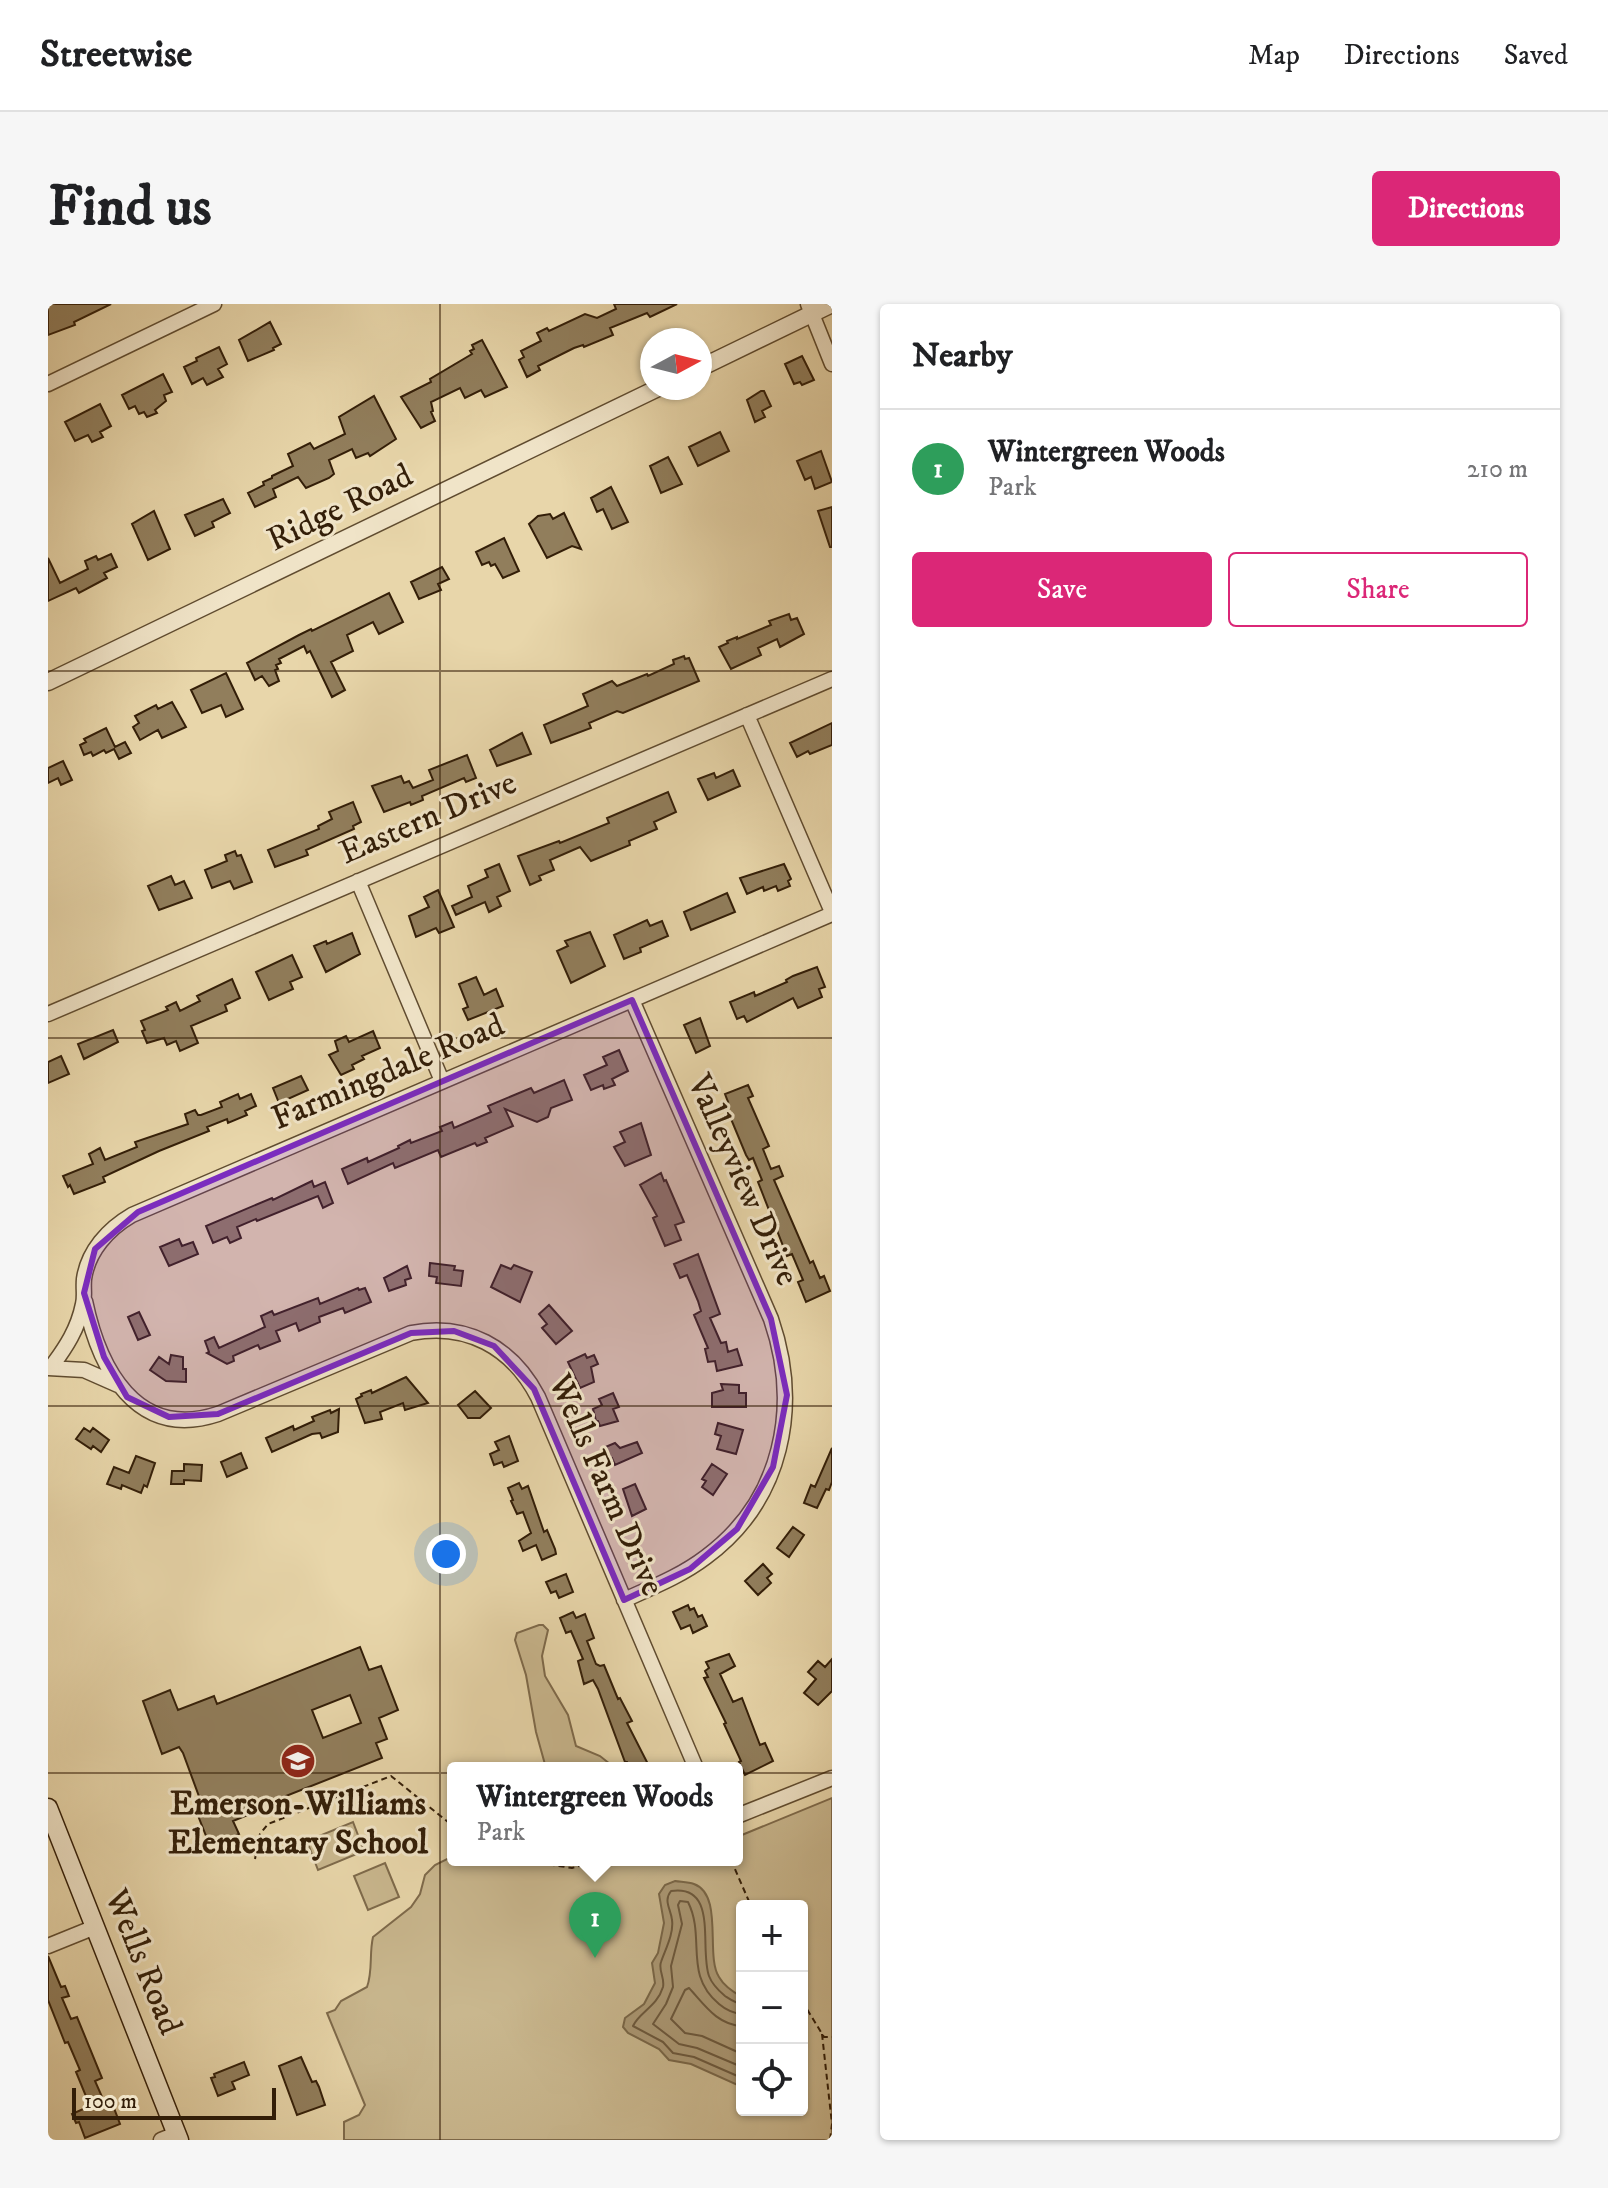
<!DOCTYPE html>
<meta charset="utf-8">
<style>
body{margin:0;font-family:"IM FELL DW Pica",serif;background:#f6f6f6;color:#202124}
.controls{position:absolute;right:24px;bottom:24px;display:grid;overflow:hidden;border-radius:8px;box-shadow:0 2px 6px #0004}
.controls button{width:72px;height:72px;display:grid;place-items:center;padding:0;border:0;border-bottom:2px solid #e0e0e0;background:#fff;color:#202124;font:40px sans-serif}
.compass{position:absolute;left:592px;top:24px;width:72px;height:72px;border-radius:50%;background:#fff;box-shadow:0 2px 6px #0004;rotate:83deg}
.scale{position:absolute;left:24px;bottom:20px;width:204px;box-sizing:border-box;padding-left:8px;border:4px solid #331e08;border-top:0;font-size:22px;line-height:28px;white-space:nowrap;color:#331e08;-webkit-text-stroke:6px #f0e4c8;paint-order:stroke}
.you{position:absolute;left:398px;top:1250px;width:28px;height:28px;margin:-20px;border:6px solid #fff;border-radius:50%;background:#1a73e8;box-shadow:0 0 0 12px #1a73e833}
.badge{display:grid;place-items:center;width:52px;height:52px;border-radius:50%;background:#db2777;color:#fff;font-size:26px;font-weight:700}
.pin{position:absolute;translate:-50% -66px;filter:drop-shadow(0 2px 4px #0008)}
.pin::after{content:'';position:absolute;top:42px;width:28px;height:24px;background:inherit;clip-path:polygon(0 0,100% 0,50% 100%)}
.popup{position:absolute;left:399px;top:1458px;width:296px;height:104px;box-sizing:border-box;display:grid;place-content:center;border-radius:8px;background:#fff;filter:drop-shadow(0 2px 6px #0005);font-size:26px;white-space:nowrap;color:#757577}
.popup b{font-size:30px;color:#202124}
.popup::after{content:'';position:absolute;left:50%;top:100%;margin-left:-16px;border:16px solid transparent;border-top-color:#fff}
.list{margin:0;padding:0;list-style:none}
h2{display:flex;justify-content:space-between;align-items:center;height:104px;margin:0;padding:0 32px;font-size:34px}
h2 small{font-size:26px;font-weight:400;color:#757577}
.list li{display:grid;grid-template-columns:52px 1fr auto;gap:24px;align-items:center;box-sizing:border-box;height:120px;padding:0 32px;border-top:2px solid #e0e0e0}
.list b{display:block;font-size:30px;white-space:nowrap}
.list p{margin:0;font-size:26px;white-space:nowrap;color:#757577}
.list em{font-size:26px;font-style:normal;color:#757577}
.actions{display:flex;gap:16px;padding:24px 32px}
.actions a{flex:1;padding:18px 0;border:2px solid #db2777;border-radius:8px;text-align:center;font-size:28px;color:#db2777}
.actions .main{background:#db2777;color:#fff}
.icon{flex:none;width:44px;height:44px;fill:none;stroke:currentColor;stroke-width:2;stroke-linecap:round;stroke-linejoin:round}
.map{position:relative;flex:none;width:784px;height:1836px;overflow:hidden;border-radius:8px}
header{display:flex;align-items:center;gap:48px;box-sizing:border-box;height:112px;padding:0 40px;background:#fff;border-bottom:2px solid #e0e0e0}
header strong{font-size:38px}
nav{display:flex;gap:44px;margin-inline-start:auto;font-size:28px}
.intro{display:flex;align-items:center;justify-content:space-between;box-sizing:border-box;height:192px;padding:0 48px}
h1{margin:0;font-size:56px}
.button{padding:20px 36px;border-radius:8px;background:#db2777;color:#fff;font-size:28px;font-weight:700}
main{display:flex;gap:48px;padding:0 48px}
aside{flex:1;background:#fff;border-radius:8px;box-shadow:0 2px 6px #0004}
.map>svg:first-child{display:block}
</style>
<header>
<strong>Streetwise</strong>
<nav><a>Map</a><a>Directions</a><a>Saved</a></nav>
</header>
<div class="intro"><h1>Find us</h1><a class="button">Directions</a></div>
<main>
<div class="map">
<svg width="784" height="1836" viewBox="0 0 784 1836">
<rect width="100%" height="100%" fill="#e8d6aa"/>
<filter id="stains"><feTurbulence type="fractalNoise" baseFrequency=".0025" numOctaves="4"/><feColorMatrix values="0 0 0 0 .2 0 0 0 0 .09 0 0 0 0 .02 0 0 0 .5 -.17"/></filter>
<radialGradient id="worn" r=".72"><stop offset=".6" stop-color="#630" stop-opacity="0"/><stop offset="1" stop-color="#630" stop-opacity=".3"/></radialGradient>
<!-- green -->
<path fill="#c9b78e" stroke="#7e6a4b" stroke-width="2" fill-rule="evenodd" d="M491,1321h4l5,5 -6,26 3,20 23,39 8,31 24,10 15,12h-69l-10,-36 -10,-57 -11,-35 2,-7z
M784,1494v342h-488v-18l15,-7 6,-10 -38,-92 8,-3 6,-9 26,-14c6,-16 2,-33 6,-50l38,-30 9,-13 5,-19 10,-10 18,-9v4h284v-23zM694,1602h60v204h-60z
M305,1518l11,29 -46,19 -11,-29z
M337,1559l14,34 -31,13 -14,-34z"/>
<!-- water -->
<path fill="#aa9773" stroke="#7a6748" stroke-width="2" d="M627,1577c6,1 13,1 19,3 30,11 11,72 25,93 5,9 14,15 23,20v90l-51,-23 -22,-4 -10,-11 -31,-16 -5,-6 2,-9 19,-14 11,-21 -3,-20 6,-10 6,-30 -5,-29 6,-9z"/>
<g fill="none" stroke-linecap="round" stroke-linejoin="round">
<!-- shore -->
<path stroke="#6e5a3e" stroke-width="2" d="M694,1700c-7,-1 -11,-4 -17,-8 -6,-5 -13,-12 -16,-20 -10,-28 10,-92 -38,-85 -8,10 0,18 1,29 2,14 -7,30 -11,42 -3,8 4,16 2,25 -6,20 -24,25 -30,39l30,16 10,11 21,4 48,21
M694,1710c-10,-1 -16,-4 -23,-10 -36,-30 -13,-66 -31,-102l-8,-1 -2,4 4,19 -11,42 2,21 -7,17 -13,20 26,20 18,4 45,19
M694,1722c-25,-1 -38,-22 -53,-38l-4,2 -14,29 14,14 17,3 40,18"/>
</g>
<!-- building -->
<path fill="#917e5c" stroke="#331e08" stroke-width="2" fill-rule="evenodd" d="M0,0h63l-37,18 1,3 -27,10z
M566,0h63l-27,13 -3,-4 -37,15 3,7 -29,12 -1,-2 -9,3 -36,18 2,4 -13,7 -8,-17 5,-3 -3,-6 20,-10 -4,-8 10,-5 2,3 36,-17 12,4 19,-9z
M222,18l11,22 -8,4 1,2 -26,11 -9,-21z
M434,36l25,47 -22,10 -4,-7 -16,8 -5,-10 -29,14 2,9 -2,1 4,9 -14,7 -20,-31 30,-15 -1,-3 42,-25 -2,-3 4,-2 -2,-4z
M171,43l8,17 -9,5 5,8 -16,8 -4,-7 -11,6 -8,-17 13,-6 -1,-3z
M754,52l12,24 -12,5 -2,-3 -6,2 -9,-20z
M115,70l9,18 -8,3 2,6 -11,9 2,3 -10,4 -3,-5 -5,2 -4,-8 -6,3 -7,-14z
M713,87h3l7,15 -9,5 3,6 -10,5 -8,-22z
M326,92l22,43 -26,17 -2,-3 -12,5 -4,-9 -23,11 5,14 -5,4 -23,10 -8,-11 -25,12 3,8 -21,10 -7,-14 16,-8 -1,-3 9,-4v-2l21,-10 -5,-12 22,-11 4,6 31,-15 -6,-17z
M52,100l11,22 -11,6 3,5 -11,5 -4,-7 -13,6 -10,-19z
M672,128l9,19 -31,15 -9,-19z
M773,147l11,31 -17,7 -4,-12 -6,3 -8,-19z
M620,153l14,27 -21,9 -11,-27z
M563,183l17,35 -16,7 -9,-20 -6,3 -6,-14z
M175,195l7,14 -18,9 2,5 -19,9 -10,-21z
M784,203v40h-2l-12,-36z
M106,207l16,38 -22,11 -16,-36z
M516,209l17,36 -9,-3 -25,12 -18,-34 9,-8 12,-2 3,5z
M456,234l15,33 -16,7 -8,-14 -4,2 -2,-4 -7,3 -6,-13z
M63,250l6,13 -13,6 3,5 -28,15 -3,-5 -28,13v-43l12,25 28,-14 -3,-8 11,-5 2,4z
M394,263l7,12 -11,5 3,6 -22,9 -8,-17z
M341,289l14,29 -24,12 -6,-12 -26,13 6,16 -22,11 14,28 -13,7 -22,-46 -3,2 -3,-7 -25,13 2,4 -5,2 2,4 -3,1 4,11 -10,5 -7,-10 -7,4 -8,-17 52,-28 12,-6 1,2z
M741,310l2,6 6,-2 7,16 -24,13 -3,-8 -19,9 3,7 -30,14 -12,-22 9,-4 -1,-2 10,-4v2l34,-14 -2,-4z
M636,352l1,3 4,-1 10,23 -76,32 -6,-2 -28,12 2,5 -40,15 -7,-18 44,-19 -5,-12 29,-13 5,5 30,-12 1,2 26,-12 -1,-4z
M178,369l17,36 -17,8 -5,-12 -19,8 -11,-23z
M124,398l14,25 -24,11 -4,-8 -18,10 -7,-13 6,-4 -4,-7 21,-11 2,4z
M784,419v22l-22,9 -2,-3 -11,6 -7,-14z
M58,424l9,19 10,-5 6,11 -12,6 -5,-10 -8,4 -2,-3 -11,6 -2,-4 -7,3 -4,-10 6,-3 -2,-3z
M474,429l9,21 -34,12 -7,-16z
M419,451l9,23 -10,4 -2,-4 -42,18 1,4 -12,5 -1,-3 -26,10 -12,-26 29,-10 3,7 5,-2 4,7 20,-8 -4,-10z
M15,457l9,19 -11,5 -3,-7 -10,5v-15z
M685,466l7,16 -32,14 -10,-21 16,-6 2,5z
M620,488l8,20 -22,10 3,7 -28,12 1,4 -39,16 -11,-14 -30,13 4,10 -15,6 2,4 -11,5 -12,-29 41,-15 1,2 49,-20 -2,-5z
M305,498l8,20 -8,4 1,3 -48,21 2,5 -33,12 -7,-17 51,-21 -1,-3 14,-7 -3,-7z
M187,547l2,5 4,-1 11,27 -18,7 -4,-8 -18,7 -7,-18 22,-9 -2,-6z
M451,560l11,27 -13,6 4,9 -12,6 -4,-10 -29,13 -4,-9 20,-9 -4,-11 20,-9 -3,-7z
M736,560l7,15 -3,2 2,5 -12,5 -2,-5 -12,5 -1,-4 -16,7 -7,-16z
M123,572l4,9 9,-4 8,17 -33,12 -11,-24z
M390,586l16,37 -15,6 -3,-5 -20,9 -7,-21 20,-9 -5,-10z
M679,589l8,19 -44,18 -7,-18z
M599,616l3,6 12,-5 6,15 -28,12 1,4 -17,7 -10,-24z
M542,628l15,34 -34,17 -14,-32 11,-5 -3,-5z
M304,629l8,21 -34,18 -12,-26 12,-5 1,3z
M244,651l10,22 -12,5 3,7 -24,11 -13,-28z
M769,663l8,20 -6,2 3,8 -24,11 -5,-10 -46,24 -3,-6 -7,3 -7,-17 24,-10 1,4 32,-14 -1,-2 7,-4z
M428,673l8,18 12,-6 7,17 -35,14 -5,-11 5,-2 -9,-23z
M184,675l8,19 -15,7 2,6 -36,15 7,17 -18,8 -4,-10 -9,4 -3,-7 -17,5 -5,-12 3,-1 -4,-9 27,-11 -2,-3 10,-5 4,9 20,-10 -3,-5z
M652,714l10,28 -14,7 -12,-28z
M65,726l5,12 -34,17 -6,-15z
M325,727l7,17 -18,8 2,3 -12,6 2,4 -13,6 -12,-20 9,-4 -3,-10 11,-5 3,6z
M571,746l9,21 -16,8 3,6 -11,4 -1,-4 -12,5 -7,-15 23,-10 -4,-8z
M13,752l8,18 -21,9v-21z
M253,772l7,14 -29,13 -6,-15z
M516,776l8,20 -21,8 -3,9 -11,5 -32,-13 8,17 -28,12 2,4 -10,4 -2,-3 -34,14 -3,-7 -43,18 -2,-5 -45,21 -6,-15 25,-11 1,4 31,-14 -1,-2 12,-6 1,3 31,-12 -2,-4 12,-5 2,6 37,-16 -3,-6 43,-18 3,5z
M700,781l5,11 -5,2 21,48 -6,3 8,20 8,-3 4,10 -9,4 36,83 3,-2 7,17 4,-2 6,15 -24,11 -8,-20 5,-2 -11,-26 -5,2 -29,-74 4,-2 -9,-22 -4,2 -3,-5 -20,-48 -1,-4 3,-1 -3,-8z
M190,790l2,5 11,-5 5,12 -11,5 2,4 -19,8 -1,-4 -20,8 2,4 -50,20 -56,26 2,5 -31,12 -4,-9 -2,2 -5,-11 30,-12 -4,-10 11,-6 5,12 32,-13 -2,-5 53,-18 -3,-10 10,-4 3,5h3l21,-8 -2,-5z
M593,819l10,32 -26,11 -11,-19 11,-5 -5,-10z
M613,869l3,8 2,-1 18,42 -9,3 6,15 -16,6 -12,-28 4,-2 -17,-31z
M264,877l2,6 11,-5 8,21 -10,5 -5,-12 -61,25 -1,-2 -19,8 4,11 -11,5 -3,-6 -14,6 -7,-17 66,-28 1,2z
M131,935l3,7 11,-4 5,12 -29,12 -9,-19z
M650,950l22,60 -10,4 11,25 5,-1 2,10 9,-3 5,16 -25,6 -2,-10 -7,1 -3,-13 3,-1 -14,-33 7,-4 -3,-10 -11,-26 -7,3 -6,-14z
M382,959l25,3 -1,4 9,1 -2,15 -25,-3 1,-6 -8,-1z
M453,961l10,4 3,-4 18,7 -12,30 -29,-15z
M359,962l4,12 -6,2 1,5 -17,6 -5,-13z
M310,984l1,2 6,-2 6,14 -26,11 -2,-5 -24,9 1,5 -21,9 -3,-8 -20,8 4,10 -20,8 -2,-4 -25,11 1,5 -7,3 -20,-11 2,-1 -4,-11 9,-4 5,11 46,-21 -4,-11 11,-5 2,4 44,-17 2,6z
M501,1001l23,26 -16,13 -14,-16 5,-4 -8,-10z
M91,1008l11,23 -12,5 -10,-23z
M537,1050l2,4 7,-3 4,9 -7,3 3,15 -14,6 -12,-26z
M123,1051l12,2v12h3v13l-20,-1 -16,-11 9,-13 10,7z
M358,1073l22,26 -23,7 -2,-7 -23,9 2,7 -17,4 -9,-24 6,-3 -1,-2 10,-4 1,3z
M673,1080l18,1v8h7v14h-34v-14l11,-3z
M427,1087l16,17 -11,10h-12l-10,-13z
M565,1089l6,14 -6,2 5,12 -18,5 -2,-5h-2l-3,-12 9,-4 -3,-6z
M291,1105l-1,23 -16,6 -2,-5 -8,1 -40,18 -6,-14 27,-12 1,4 20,-9 -2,-4 18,-7 1,3z
M670,1119l25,7 -7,24 -19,-5 4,-13 -6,-2z
M36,1124l6,4 3,-4 16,12 -8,12 -8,-6 -2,3 -15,-10z
M461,1132l9,25 -14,6 -2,-5 -8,3 -4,-11 9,-4 -4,-8z
M589,1138l5,11 -27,12 -3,-7 -4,2 -5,-12 12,-5 5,5z
M784,1144v34l-3,8 -3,-1 -9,19 -13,-5 7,-18 4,2z
M193,1149l6,15 -20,9 -6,-15z
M88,1152l19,7 -8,24 -3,-2 -3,8 -19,-8 -1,4 -14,-5 7,-17 15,6z
M136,1160l18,1 -1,16 -17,-1v4h-13l1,-13h12z
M664,1160l15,10 -14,21 -11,-8 4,-6 -4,-2z
M471,1179l3,6 6,-3 16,46 3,-2 8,19 1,5 -14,6 -6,-15 -13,6 -4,-10 12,-8 -8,-21 -6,2 -6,-13 2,-1 -5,-12z
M587,1180l11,25 -14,7 -9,-27z
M745,1223l11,8 -15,22 -12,-9z
M715,1260l9,10 -5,4 4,5 -13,12 -13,-14z
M518,1270l7,18 -14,6 -3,-7 -5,2 -5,-11z
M640,1301l2,5 4,-2 4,9 4,-2 5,11 -14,7 -3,-8 -9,4 -8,-17z
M525,1308l3,6 9,-4 9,24 -7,3 9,23 4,2 4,-1 14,34 2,-1 12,23 -5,2 23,45h-20l-3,-6h-2l-27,-73 -5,-9 -9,4 -6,-23 5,-2 -12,-28 -5,2 -6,-15z
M312,1343l9,23 12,-4 17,44 -19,8 8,21 -11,4 6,15 -134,53 2,3 -17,7 6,13 -29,12 -13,-33 7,-3 -21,-57 -4,-6 -17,7 -19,-53 27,-11 8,20 36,-14 3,8zM302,1391l11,28 -38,15 -11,-28z
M681,1350l6,12 -15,8 13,28 9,-4 18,47 5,-2 8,18 -28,14 -6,-13 2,-1 -17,-37 2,-1 -22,-45 4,-1 -3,-6 4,-3 -3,-6z
M784,1355v32l-14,14 -14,-12 12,-14 -8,-7 10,-11 7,6z
M0,1652l13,31 4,-1 4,10 -7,2 9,21 6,-2 25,61 -7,3 11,25 6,-3 8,21 -35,14 -6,-16 -3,1 -4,-9 18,-8 -14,-34 4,-2 -12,-28 -3,1 -17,-43z
M253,1753l11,25 4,-1 3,6 6,18 -28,10 -18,-49z
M196,1758l5,13 -17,7 3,7 -17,7 -7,-18 4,-1 -1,-3z"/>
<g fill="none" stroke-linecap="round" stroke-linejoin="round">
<defs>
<path id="minor" d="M760,0l24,60
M0,80l166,-80
M699,411l85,197
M310,577l84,200
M0,710l784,-335
M37,997c14,67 51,140 133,113l193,-81c55,-11 101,14 127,64l158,371
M4,1062c14,-19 26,-37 31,-62 2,-8 0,-16 1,-25 4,-28 24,-50 48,-64l700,-301
M0,1064l36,2 34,15
M576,1296c29,-13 57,-24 82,-43 77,-57 95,-151 65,-238l-139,-319
M689,1512l95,-38
M0,1642l47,-19
M113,1836l15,-6"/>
<path id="tertiary" d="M652,64l132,-64
M0,378l610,-294"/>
<path id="secondary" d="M0,1504l131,332"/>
</defs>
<!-- minor casing -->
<use href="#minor" stroke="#604c30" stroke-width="17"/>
<!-- tertiary casing -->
<use href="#tertiary" stroke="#604c30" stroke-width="19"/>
<!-- secondary casing -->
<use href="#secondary" stroke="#331e08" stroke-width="21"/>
<!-- path -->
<path stroke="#331e08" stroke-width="2" stroke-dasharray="6 4" stroke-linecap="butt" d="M207,1555l5,-25 8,-10 123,-48 62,50
M471,1556l53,8 30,-8
M683,1556l20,46
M754,1697l22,36h8
M774,1730l10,90 -2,16"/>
<!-- minor -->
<use href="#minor" stroke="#f0e4c8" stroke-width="14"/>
<!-- tertiary -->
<use href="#tertiary" stroke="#f0e4c8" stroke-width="16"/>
<!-- secondary -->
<use href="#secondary" stroke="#f0e4c8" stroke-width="18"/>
</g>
<!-- marked area -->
<path fill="#7b2cbf" fill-opacity="0.2" stroke="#7b2cbf" stroke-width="6" stroke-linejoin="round" d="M584,696l139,319 16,76 -14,72 -36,62 -47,40 -66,31 -90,-211 -40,-43 -40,-15 -43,2 -193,81 -49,3 -42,-20 -23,-40 -20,-64 11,-44 43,-37z"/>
<!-- grid -->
<path fill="none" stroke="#331e08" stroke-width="2" stroke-opacity="0.55" d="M392,0v1836M0,367h784M0,734h784M0,1102h784M0,1469h784"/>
<!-- icons -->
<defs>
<symbol id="school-disc" viewBox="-11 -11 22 22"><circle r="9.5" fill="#8f2418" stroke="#f0e4c8"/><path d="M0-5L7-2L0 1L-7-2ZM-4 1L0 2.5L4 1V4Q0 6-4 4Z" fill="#fff"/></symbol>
</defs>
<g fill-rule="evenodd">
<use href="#school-disc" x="230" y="1437" width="40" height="40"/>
</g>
<g text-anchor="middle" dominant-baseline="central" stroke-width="6" stroke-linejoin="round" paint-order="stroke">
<!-- street labels -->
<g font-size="34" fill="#331e08" stroke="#f0e4c8">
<text transform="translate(292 204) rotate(-26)">Ridge Road</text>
<text transform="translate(380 514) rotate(-23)">Eastern Drive</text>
<text transform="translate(340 768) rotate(-23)">Farmingdale Road</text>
<text transform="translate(695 876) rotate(66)">Valleyview Drive</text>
<text transform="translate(558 1181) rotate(66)">Wells Farm Drive</text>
<text transform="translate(95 1658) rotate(68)">Wells Road</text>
</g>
<!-- poi labels -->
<g font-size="34" font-weight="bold" fill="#331e08" stroke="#f0e4c8">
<text x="250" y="1500">Emerson-Williams<tspan x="250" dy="39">Elementary School</tspan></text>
</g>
</g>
<rect width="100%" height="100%" filter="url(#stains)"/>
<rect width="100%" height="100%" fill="url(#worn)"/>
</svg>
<div class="controls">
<button>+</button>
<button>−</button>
<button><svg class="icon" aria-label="locate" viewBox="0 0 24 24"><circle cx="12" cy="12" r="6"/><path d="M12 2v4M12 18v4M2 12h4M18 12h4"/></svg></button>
</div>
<svg class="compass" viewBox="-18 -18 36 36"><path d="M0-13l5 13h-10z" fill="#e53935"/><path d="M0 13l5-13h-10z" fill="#757577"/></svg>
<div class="scale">100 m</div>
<div class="you"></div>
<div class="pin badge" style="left:547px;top:1654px;background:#2e9e5b">1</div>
<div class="popup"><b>Wintergreen Woods</b>Park</div>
</div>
<aside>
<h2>Nearby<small></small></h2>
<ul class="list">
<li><span class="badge" style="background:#2e9e5b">1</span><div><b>Wintergreen Woods</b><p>Park</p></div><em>210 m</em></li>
</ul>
<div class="actions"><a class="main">Save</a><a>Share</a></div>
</aside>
</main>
